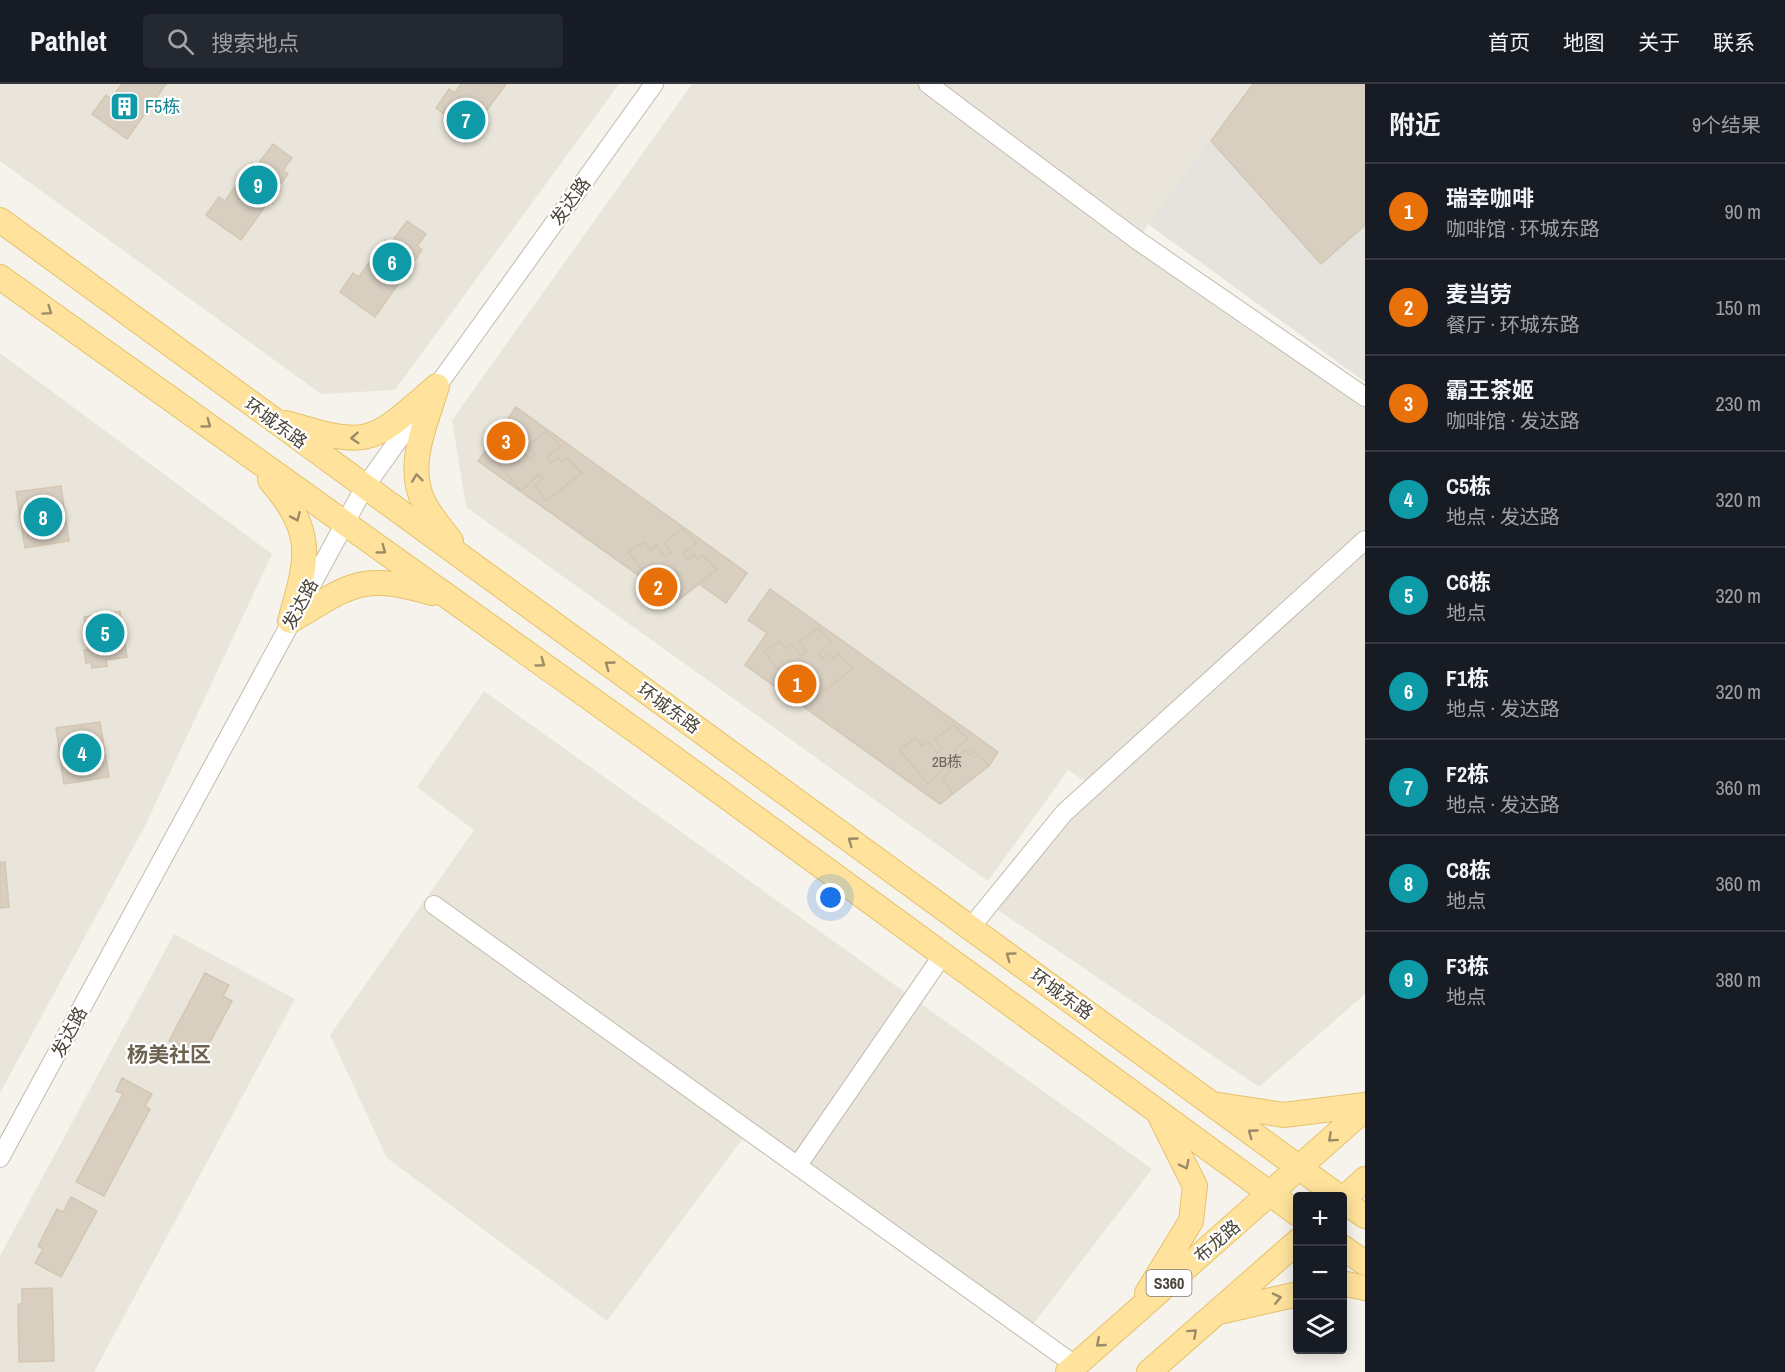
<!DOCTYPE html>
<html lang="zh">
<meta charset="utf-8">
<style>
body{margin:0;font-family:"Archivo Narrow","Noto Sans SC",sans-serif;background:#242831;color:#f1f3f6}
.controls{position:absolute;right:18px;bottom:18px;display:grid;overflow:hidden;border-radius:6px;box-shadow:0 3px 15px #0003}
.controls button{width:54px;height:54px;display:grid;place-items:center;padding:0;border:0;border-bottom:2px solid #363941;background:#171b24;color:#f1f3f6;font:30px sans-serif}
.you{position:absolute;left:831px;top:814px;width:21px;height:21px;margin:-15px;border:4px solid #fff;border-radius:50%;background:#1a73e8;box-shadow:0 0 0 9px #1a73e833}
.badge{display:grid;place-items:center;width:39px;height:39px;border-radius:50%;background:#fc3f1d;color:#fff;font-size:20px;font-weight:700}
.pin{position:absolute;translate:-50% -50%;border:3px solid #fff;box-shadow:0 2px 6px #0006}
.list{margin:0;padding:0;list-style:none}
h2{display:flex;justify-content:space-between;align-items:center;height:78px;margin:0;padding:0 24px;font-size:26px}
h2 small{font-size:20px;font-weight:400;color:#9ea1a6}
.list li{display:grid;grid-template-columns:39px 1fr auto;gap:18px;align-items:center;box-sizing:border-box;height:96px;padding:0 24px;border-top:2px solid #363941}
.list b{display:block;font-size:22px;white-space:nowrap}
.list p{margin:0;font-size:20px;white-space:nowrap;color:#9ea1a6}
.list em{font-size:20px;font-style:normal;color:#9ea1a6}
.icon{flex:none;width:33px;height:33px;fill:none;stroke:currentColor;stroke-width:2;stroke-linecap:round;stroke-linejoin:round}
.map{position:relative;flex:none;width:1365px;height:1288px;overflow:hidden}
header{display:flex;align-items:center;gap:36px;box-sizing:border-box;height:84px;padding:0 30px;background:#171b24;border-bottom:2px solid #363941}
header strong{font-size:28px}
nav{display:flex;gap:33px;margin-inline-start:auto;font-size:21px}
.search{width:420px;height:54px;background:#242831;display:flex;align-items:center;gap:15px;box-sizing:border-box;padding:0 21px;border-radius:6px;color:#9ea1a6;font-size:22px}
main{display:flex}
aside{flex:1;background:#171b24}
.map>svg:first-child{display:block}
</style>
<header>
<strong>Pathlet</strong>
<div class="search"><svg class="icon" aria-label="search" viewBox="0 0 24 24"><circle cx="10" cy="10" r="6"/><path d="M15 15l6 6"/></svg>搜索地点</div>
<nav><a>首页</a><a>地图</a><a>关于</a><a>联系</a></nav>
</header>
<main>
<div class="map">
<svg width="1365" height="1288" viewBox="0 0 1365 1288">
<rect width="100%" height="100%" fill="#f6f3ec"/>
<!-- residential -->
<path fill="#eae5da" d="M0,0h619l-224,306 -74,4 -321,-233z
M692,0h561l-116,156 228,157v597l-106,93 -270,-183 103,-118 -24,-16 -80,111 -522,-374 -14,-87z
M0,269l272,201 -127,272 -145,267z
M484,607l668,478 -124,162 -279,-201 -142,191 -220,-163 -57,-123 144,-205 -57,-43z
M174,850l121,65 -201,373h-94v-116z"/>
<!-- industrial -->
<path fill="#e6e2dd" d="M1253,0h112v298l-217,-158z"/>
<!-- building -->
<path fill="#d8cfc1" stroke="#d3c7b4" stroke-width="1.5" d="M122,0h44l-39,55 -35,-25 14,-19 5,4z
M461,0h45l-36,49 -34,-25 13,-19 6,4z
M1253,0h112v141l-44,39 -110,-123z
M273,60l19,14 -9,12 5,4 -47,66 -35,-25 13,-18 6,4 27,-38 4,4z
M407,137l19,13 -9,12 5,4 -47,67 -35,-25 13,-19 6,4 26,-37 5,4z
M516,323l231,166 -21,30 -27,-19 -23,18 -198,-141z
M546,348l15,14 -14,11 4,6 7,-6 4,5 5,-4 15,15 -36,28 -11,-16 8,-6 -4,-5 -18,17 -29,-35 17,-11 6,8 6,-4 9,11 5,-5 -7,-9z
M61,402l8,55 -44,7 -9,-56z
M682,445l15,14 -14,11 4,6 7,-6 3,5 5,-4 15,14 -36,29 -10,-16 8,-7 -4,-5 -19,18 -28,-36 16,-10 7,8 5,-5 9,12 6,-5 -7,-9z
M770,505l228,163 -9,14 -49,38 -195,-139 22,-32 -19,-13z
M120,527l7,46 -21,3 1,6 -15,2 -1,-6 -5,1 -2,-13 5,-1 -5,-32z
M818,544l14,14 -14,11 4,6 7,-6 4,5 5,-4 15,14 -36,29 -10,-16 8,-7 -4,-5 -19,18 -28,-35 16,-11 6,8 6,-5 9,12 5,-5 -7,-9z
M100,638l9,55 -45,7 -8,-56z
M954,641l14,14 -14,11 4,6 7,-6 4,5 5,-4 15,15 -36,28 -10,-16 7,-7 -4,-5 -18,18 -29,-35 17,-11 6,8 6,-4 9,11 5,-5 -7,-9z
M0,778h5l4,45 -9,1z
M205,889l24,12 -6,11 9,5 -25,47 -9,-5 -5,10 -24,-12z
M122,994l30,16 -7,12 5,3 -46,87 -28,-14 47,-88 -7,-3z
M71,1113l26,14 -36,66 -26,-14 8,-14 -5,-3 19,-37 6,3z
M52,1204l2,73 -35,1 -1,-58h4v-15z"/>
<g fill="none" stroke-linecap="round" stroke-linejoin="round">
<defs>
<path id="minor" d="M928,0l209,156 228,157
M434,821l641,460
M971,843l93,-114 301,-273
M0,1074l364,-670 290,-404
M798,1081l144,-209"/>
<path id="major" d="M0,136l1338,976
M0,193l664,474 634,463
M437,302c-11,37 -32,80 -13,117 7,14 18,26 27,38
M286,339c86,26 85,20 151,-37
M270,396c46,54 38,77 20,141
M290,537c62,-36 69,-49 142,-28
M1219,1021l65,10 81,-10
M1365,1095l-23,21 23,16
M1342,1163l23,16
M1342,1199l23,5
M1147,1209l44,-72 4,-35 -34,-68
M1219,1228l79,-18
M1068,1288l297,-263
M1149,1288l149,-131"/>
</defs>
<!-- minor casing -->
<use href="#minor" stroke="#c2bbae" stroke-width="20"/>
<!-- major casing -->
<use href="#major" stroke="#e6c16a" stroke-width="26"/>
<!-- minor -->
<use href="#minor" stroke="#fff" stroke-width="18"/>
<!-- major -->
<use href="#major" stroke="#ffe39c" stroke-width="24"/>
</g>
<!-- one-way arrows -->
<defs><path id="oneway-chevron" d="M-2-3.5L2.5 0L-2 3.5" fill="none" stroke-width="1.6" stroke-linecap="round" stroke-linejoin="round" transform="scale(1.5)"/></defs>
<g stroke="#9c8c66">
<use href="#oneway-chevron" transform="translate(48 227) rotate(35)"/>
<use href="#oneway-chevron" transform="translate(207 340) rotate(36)"/>
<use href="#oneway-chevron" transform="translate(355 354) rotate(176)"/>
<use href="#oneway-chevron" transform="translate(417 394) rotate(-97)"/>
<use href="#oneway-chevron" transform="translate(296 433) rotate(66)"/>
<use href="#oneway-chevron" transform="translate(382 466) rotate(36)"/>
<use href="#oneway-chevron" transform="translate(541 579) rotate(36)"/>
<use href="#oneway-chevron" transform="translate(609 581) rotate(-144)"/>
<use href="#oneway-chevron" transform="translate(852 757) rotate(-144)"/>
<use href="#oneway-chevron" transform="translate(1010 872) rotate(-144)"/>
<use href="#oneway-chevron" transform="translate(1252 1049) rotate(-144)"/>
<use href="#oneway-chevron" transform="translate(1332 1054) rotate(138)"/>
<use href="#oneway-chevron" transform="translate(1185 1081) rotate(64)"/>
<use href="#oneway-chevron" transform="translate(1277 1214) rotate(-13)"/>
<use href="#oneway-chevron" transform="translate(1193 1249) rotate(-42)"/>
<use href="#oneway-chevron" transform="translate(1100 1259) rotate(139)"/>
</g>
<!-- icons -->
<defs>
<symbol id="building-square" viewBox="-11 -11 22 22"><rect x="-9" y="-9" width="18" height="18" rx="4" fill="#0f9aa8" stroke="#fff"/><path d="M-4-6H4V6H1V3H-1V6H-4ZM-2.5-4.3h1.7v1.8h-1.7ZM.8-4.3h1.7v1.8H.8ZM-2.5-1h1.7V.8h-1.7ZM.8-1h1.7V.8H.8Z" fill="#fff"/></symbol>
</defs>
<g fill-rule="evenodd">
<use href="#building-square" x="108" y="6" width="33" height="33"/>
</g>
<g text-anchor="middle" dominant-baseline="central" stroke-width="4.5" stroke-linejoin="round" paint-order="stroke">
<!-- number labels -->
<g font-size="15" fill="#6e675b">
<text x="947" y="677">2B栋</text>
</g>
<!-- shield labels -->
<rect fill="#fff" stroke="#817c74" stroke-width="1.5" x="1146.5" y="1186" width="45" height="26" rx="4.5"/>
<g font-size="16" font-weight="bold" fill="#4b4439">
<text x="1169" y="1199">S360</text>
</g>
<!-- culture labels -->
<g font-size="18" fill="#0d838f" stroke="#fff" text-anchor="start">
<text x="145" y="22">F5栋</text>
</g>
<!-- street labels -->
<g font-size="18" fill="#4b4439" stroke="#fff">
<text transform="translate(570 117) rotate(-54)">发达路</text>
<text transform="translate(276 339) rotate(36)">环城东路</text>
<text transform="translate(300 520) rotate(-62)">发达路</text>
<text transform="translate(669 624) rotate(36)">环城东路</text>
<text transform="translate(1062 910) rotate(36)">环城东路</text>
<text transform="translate(69 948) rotate(-62)">发达路</text>
<text transform="translate(1217 1157) rotate(-41)">布龙路</text>
</g>
<!-- quarter labels -->
<g font-size="21" font-weight="bold" fill="#6e6250" stroke="#fff">
<text x="169" y="970">杨美社区</text>
</g>
</g>
</svg>
<div class="controls">
<button>+</button>
<button>−</button>
<button><svg class="icon" aria-label="layers" viewBox="0 0 24 24"><path d="M12 4l9 5-9 5-9-5zM3 14l9 5 9-5"/></svg></button>
</div>
<div class="you"></div>
<div class="pin badge" style="left:797px;top:600px;background:#e8710a">1</div>
<div class="pin badge" style="left:658px;top:503px;background:#e8710a">2</div>
<div class="pin badge" style="left:506px;top:357px;background:#e8710a">3</div>
<div class="pin badge" style="left:82px;top:669px;background:#0f9aa8">4</div>
<div class="pin badge" style="left:105px;top:549px;background:#0f9aa8">5</div>
<div class="pin badge" style="left:392px;top:178px;background:#0f9aa8">6</div>
<div class="pin badge" style="left:466px;top:36px;background:#0f9aa8">7</div>
<div class="pin badge" style="left:43px;top:433px;background:#0f9aa8">8</div>
<div class="pin badge" style="left:258px;top:101px;background:#0f9aa8">9</div>
</div>
<aside>
<h2>附近<small>9个结果</small></h2>
<ul class="list">
<li><span class="badge" style="background:#e8710a">1</span><div><b>瑞幸咖啡</b><p>咖啡馆 · 环城东路</p></div><em>90 m</em></li>
<li><span class="badge" style="background:#e8710a">2</span><div><b>麦当劳</b><p>餐厅 · 环城东路</p></div><em>150 m</em></li>
<li><span class="badge" style="background:#e8710a">3</span><div><b>霸王茶姬</b><p>咖啡馆 · 发达路</p></div><em>230 m</em></li>
<li><span class="badge" style="background:#0f9aa8">4</span><div><b>C5栋</b><p>地点 · 发达路</p></div><em>320 m</em></li>
<li><span class="badge" style="background:#0f9aa8">5</span><div><b>C6栋</b><p>地点</p></div><em>320 m</em></li>
<li><span class="badge" style="background:#0f9aa8">6</span><div><b>F1栋</b><p>地点 · 发达路</p></div><em>320 m</em></li>
<li><span class="badge" style="background:#0f9aa8">7</span><div><b>F2栋</b><p>地点 · 发达路</p></div><em>360 m</em></li>
<li><span class="badge" style="background:#0f9aa8">8</span><div><b>C8栋</b><p>地点</p></div><em>360 m</em></li>
<li><span class="badge" style="background:#0f9aa8">9</span><div><b>F3栋</b><p>地点</p></div><em>380 m</em></li>
</ul>
</aside>
</main>
